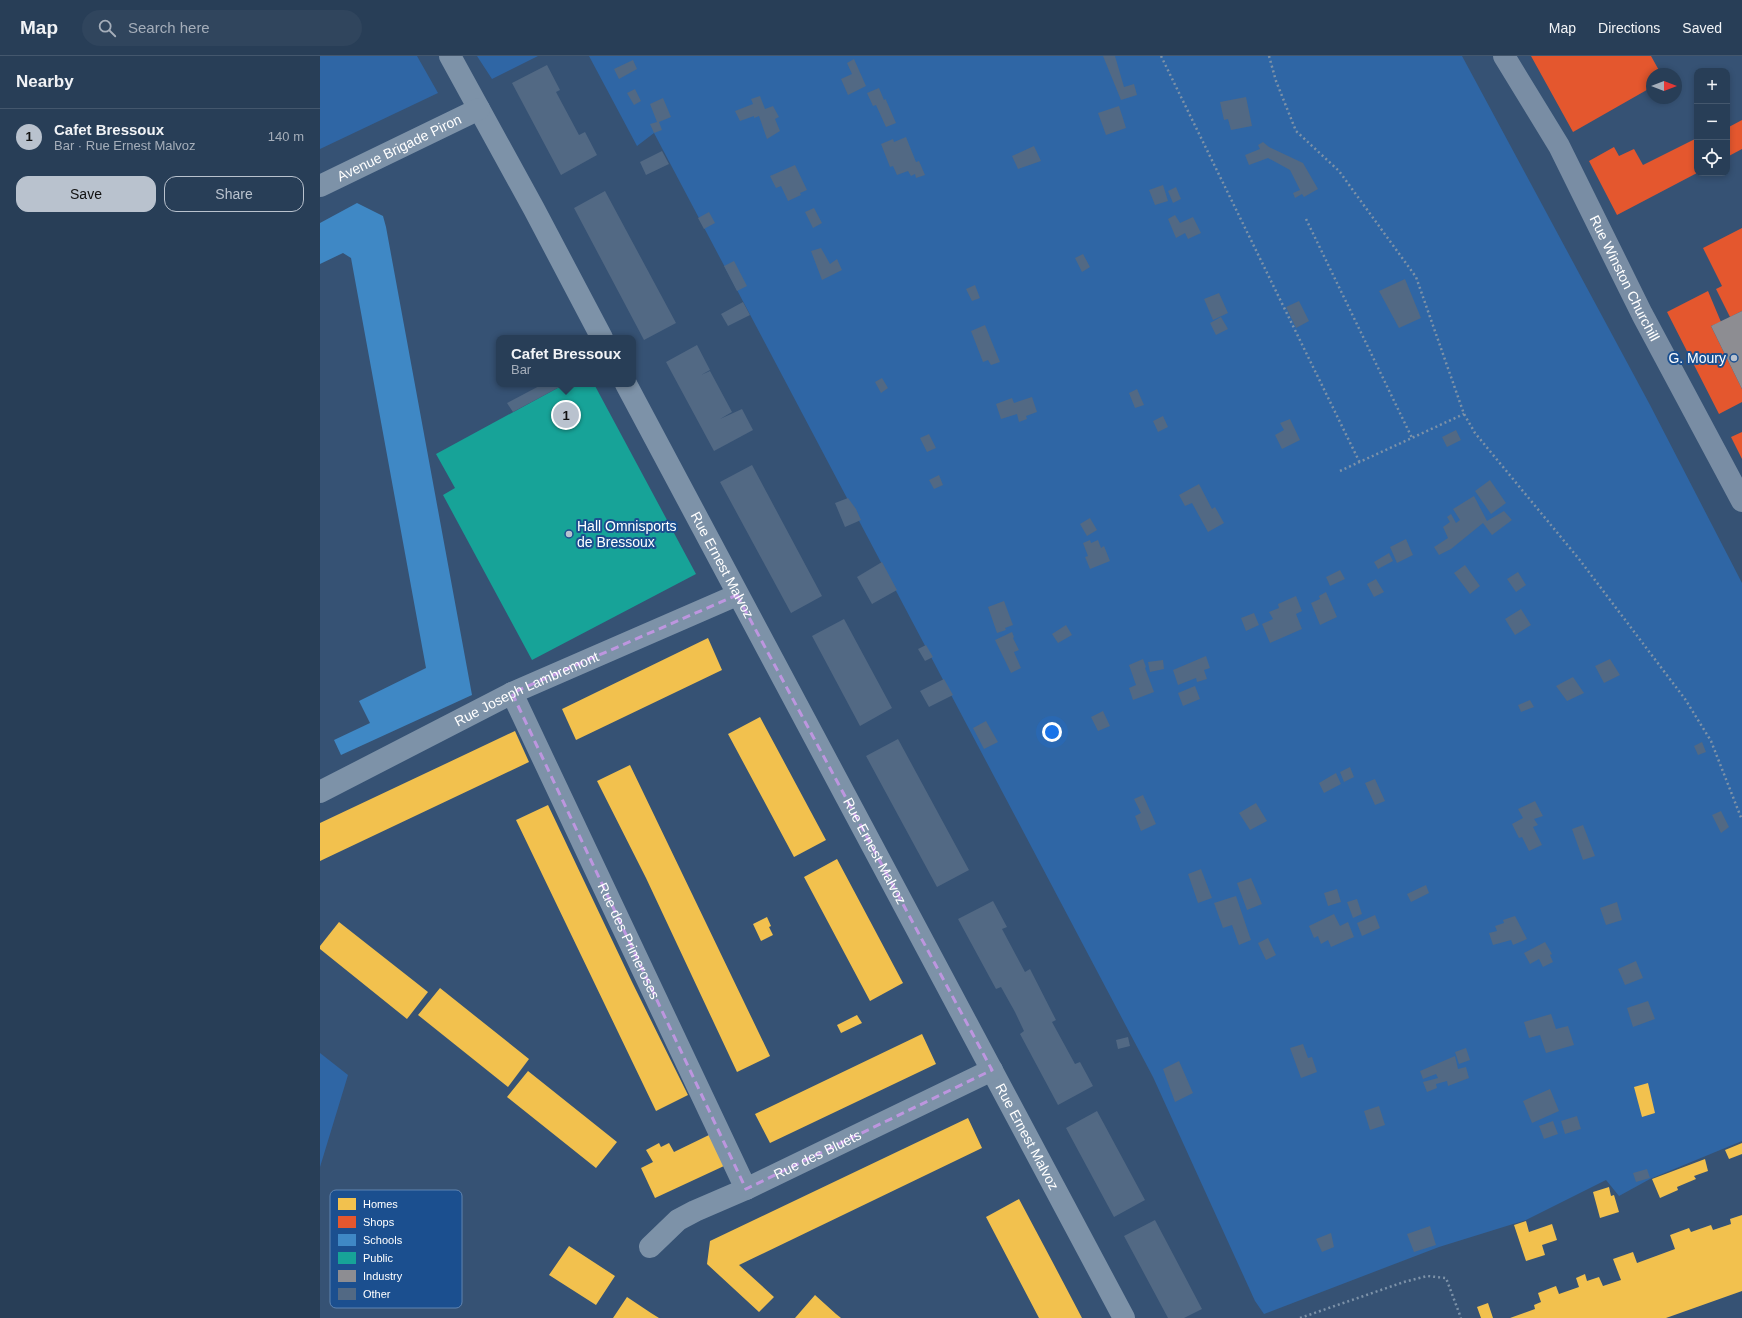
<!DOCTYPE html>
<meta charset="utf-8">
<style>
body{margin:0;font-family:Arial,sans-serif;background:#30455d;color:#f1f3f6}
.controls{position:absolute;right:12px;top:12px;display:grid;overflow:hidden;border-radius:8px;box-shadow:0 2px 6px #0003}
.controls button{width:36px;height:36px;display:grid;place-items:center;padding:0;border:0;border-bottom:1px solid #44576d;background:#283e57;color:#f1f3f6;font:20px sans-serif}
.compass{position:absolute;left:1326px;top:12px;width:36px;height:36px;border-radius:50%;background:#283e57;box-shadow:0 2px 6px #0003;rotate:90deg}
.you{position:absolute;left:732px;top:676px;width:14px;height:14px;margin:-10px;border:3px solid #fff;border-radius:50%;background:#1a73e8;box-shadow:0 0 0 6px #1a73e833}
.badge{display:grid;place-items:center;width:26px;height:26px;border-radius:50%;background:#b9c2ce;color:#111;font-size:13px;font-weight:700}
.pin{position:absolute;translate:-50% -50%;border:2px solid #fff;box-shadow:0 1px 4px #0006}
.popup{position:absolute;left:176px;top:279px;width:140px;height:52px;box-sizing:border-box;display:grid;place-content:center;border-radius:8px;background:#283e57;filter:drop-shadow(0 1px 3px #0005);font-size:13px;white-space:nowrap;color:#a5aeba}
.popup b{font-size:15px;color:#f1f3f6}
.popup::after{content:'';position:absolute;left:50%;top:100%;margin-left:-8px;border:8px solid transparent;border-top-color:#283e57}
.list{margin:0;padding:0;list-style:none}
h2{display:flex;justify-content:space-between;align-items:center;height:52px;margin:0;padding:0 16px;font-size:17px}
h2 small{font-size:13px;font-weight:400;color:#a5aeba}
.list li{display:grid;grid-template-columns:26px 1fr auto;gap:12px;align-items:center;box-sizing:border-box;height:56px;padding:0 16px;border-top:1px solid #44576d}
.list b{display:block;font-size:15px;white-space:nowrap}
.list p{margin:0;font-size:13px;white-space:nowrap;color:#a5aeba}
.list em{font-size:13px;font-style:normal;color:#a5aeba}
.actions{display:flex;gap:8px;padding:12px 16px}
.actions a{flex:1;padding:9px 0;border:1px solid #b9c2ce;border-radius:12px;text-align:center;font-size:14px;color:#b9c2ce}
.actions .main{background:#b9c2ce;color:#111}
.icon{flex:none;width:22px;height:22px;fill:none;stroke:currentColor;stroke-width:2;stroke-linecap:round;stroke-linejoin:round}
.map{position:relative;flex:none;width:1422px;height:1262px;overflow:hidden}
header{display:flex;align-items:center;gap:24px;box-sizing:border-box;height:56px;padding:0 20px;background:#283e57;border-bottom:1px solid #44576d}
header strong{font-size:19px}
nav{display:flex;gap:22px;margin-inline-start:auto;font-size:14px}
.search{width:280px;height:36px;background:#30455d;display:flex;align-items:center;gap:10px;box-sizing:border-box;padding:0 14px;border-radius:22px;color:#a5aeba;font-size:15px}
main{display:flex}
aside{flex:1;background:#283e57}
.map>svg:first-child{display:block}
</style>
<header>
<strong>Map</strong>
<div class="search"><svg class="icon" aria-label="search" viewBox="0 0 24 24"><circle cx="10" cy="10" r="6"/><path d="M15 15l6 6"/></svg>Search here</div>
<nav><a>Map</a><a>Directions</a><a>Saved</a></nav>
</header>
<main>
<aside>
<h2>Nearby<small></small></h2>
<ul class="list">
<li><span class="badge">1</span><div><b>Cafet Bressoux</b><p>Bar · Rue Ernest Malvoz</p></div><em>140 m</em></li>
</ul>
<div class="actions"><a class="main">Save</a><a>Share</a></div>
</aside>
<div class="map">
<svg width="1422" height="1262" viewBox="0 0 1422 1262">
<rect width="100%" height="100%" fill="#365274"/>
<!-- green -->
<path fill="#2f66a5" d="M0,0h97l21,37 -118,56z
M157,0h61l-46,23z
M269,0h873l188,349 92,178v558l-92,38 -31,17 -13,-16 -80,40 -87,27 -175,67 -9,-13 -102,-224 -499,-944 -17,13z
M0,997l28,22 -28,92z"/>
<!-- homes -->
<path fill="#f2c14e" d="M388,582l14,32 -146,70 -14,-31z
M440,661l66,123 -32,17 -66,-123z
M195,675l14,31 -209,99v-38z
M310,709l140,291 -33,16 -91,-194 -49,-97z
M228,749l84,177 56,113 -32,16 -140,-291z
M517,803l66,124 -33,18 -66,-124z
M447,861l4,9 -2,1 4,8 -12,6 -8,-17z
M19,866l89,70 -21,27 -87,-70v-3z
M120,932l89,71 -21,28 -90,-72z
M537,959l5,8 -21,10 -4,-8z
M602,978l14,30 -166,79 -15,-29z
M208,1015l89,71 -21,26 -89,-71z
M1328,1027l7,30 -13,4 -8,-30z
M648,1062l14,30 -243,117 35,32 -15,15 -52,-48 3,-23z
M389,1079l15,31 -69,32 -14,-30 12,-6 -7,-12 13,-7 2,4 8,-4 5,9z
M1422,1087v11l-13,5 -4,-9z
M1385,1103l3,12 -14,5 2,3 -19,8 1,3 -18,8 -8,-19z
M1289,1131l2,9 3,-1 5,17 -19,6 -7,-26z
M699,1143l33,62 30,57h-43l-21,-40 -32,-61z
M1422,1159v76l-76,27h-156l25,-9 -1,-4 7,-3 -3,-9 18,-7 3,8 20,-7 -3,-9 9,-4 2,7 12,-4 4,9 18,-6 -8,-21 20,-7 4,11 38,-14 -5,-14 19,-7 2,4 20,-7 2,5 18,-6 -1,-5z
M1206,1165l3,11 23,-8 5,16 -15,5 3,10 -19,6 -12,-36z
M249,1190l46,30 -19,29 -47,-30z
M495,1239l21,19 5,4h-46z
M307,1241l24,16 8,5h-46z
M1168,1247l5,15h-12l-4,-11z"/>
<!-- shops -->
<path fill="#e4572e" d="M1211,0h120l10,18h-9v13l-79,45z
M1422,64v29l-15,8v-29z
M1375,83l2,4v30l-80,42 -28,-54 25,-14 5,9 15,-7 9,16z
M1422,172v83l-12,6 -14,-28 6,-3 -19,-38z
M1388,235l13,31 -10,4 31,63v13l-23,12 -52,-102z
M1422,376v27l-11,-22z"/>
<!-- schools -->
<path fill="#3f88c5" d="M37,147l26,13 3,11 86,468 -131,60 -7,-15 36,-17 -11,-22 67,-33 -75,-410 -8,-5 -23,11v-41z"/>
<!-- public -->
<path fill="#17a398" d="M245,328h29l102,190 -164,86 -89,-165 12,-7 -19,-34z"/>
<!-- industry -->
<path fill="#8d8d92" d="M1422,255v78l-31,-63z"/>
<!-- building -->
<path fill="#526984" d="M783,0h12l9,31 10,-3 3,11 -16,5z
M534,3l12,27 -18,9 -7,-16 11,-5 -5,-11z
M313,4l4,9 -18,10 -5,-10z
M227,9l13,25 -4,2 23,43 6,-3 12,23 -36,20 -49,-92z
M559,32l5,12 2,-1v1l10,23 -10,4 -10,-22 -3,1 -6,-13z
M315,33l6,12 -7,4 -7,-12z
M440,40l5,13 8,-3 6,11 -4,2 5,12 -13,8 -8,-23 -5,2v-2l-14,5 -5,-10 18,-7 -2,-5z
M926,41l6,29 -21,4 -3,-11 -4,1 -4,-18z
M343,42l8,19 -12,5 3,8 -8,3 -4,-9 7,-2 -7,-18z
M799,50l7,22 -20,7 -8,-22z
M586,81l10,25 3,-1 6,14 -9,3 -1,-4 -4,2 -3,-5 -11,4 -4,-9 -3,1 -9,-23 12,-5 1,3z
M943,86l6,5 34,16 15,26 -14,8 -2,-3 -7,4 -2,-5 7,-3 -10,-20 -22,-12 -19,7 -4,-10 15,-6 -2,-4z
M714,90l7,15 -23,8 -6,-13z
M342,95l7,13 -23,11 -6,-13z
M475,109l12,25 -7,3 1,2 -13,6 -7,-15 -5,2 -6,-12z
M843,129l5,16 -13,4 -6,-15z
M856,131l5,12 -8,4 -5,-12z
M285,135l71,132 -32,17 -70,-132z
M494,152l8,15 -9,5 -8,-16z
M389,156l6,11 -11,6 -6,-11z
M855,159l5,8 13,-6 8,16 -13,6 -3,-6 -9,5 -8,-19z
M501,192l9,16 7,-5 5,11 -20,10 -11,-29z
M763,198l7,13 -8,5 -7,-14z
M414,205l13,25 -10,5 -13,-25z
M1085,223l16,39 -22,10 -20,-37z
M655,229l5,13 -8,3 -6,-12z
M899,237l9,20 -15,7 -9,-21z
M979,245l10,20 -13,7 -10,-21z
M423,246l7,13 -22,11 -7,-12z
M901,261l7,12 -12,6 -6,-12z
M665,269l15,37 -9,3 -3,-5 -5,2 -12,-31z
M377,289l13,25 -9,5 9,-4 22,41 -12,7 22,-10 11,21 -39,21 -48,-89z
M562,322l6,10 -7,5 -6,-11z
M223,328h22l-52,28 -6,-9z
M817,333l7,16 -9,3 -6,-15z
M712,341l5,15 -11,4 1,3 -8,3 -2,-8 -16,5 -5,-15 16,-6 2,5z
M843,360l5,11 -10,5 -5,-11z
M970,363l10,21 -18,9 -7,-14 9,-5 -4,-7z
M1136,374l5,10 -14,7 -5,-10z
M609,378l7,14 -9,4 -7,-14z
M432,409l70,131 -31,17 -71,-131z
M619,419l4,10 -9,4 -5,-9z
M1170,424l16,23 -15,11 -16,-23z
M879,428l13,25 3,-2 9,16 -16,9 -16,-29 -7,3 -6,-11z
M1154,440l13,25 17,-10 8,9 -20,15 -9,-12 -32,26 -12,6 -5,-8 14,-9 -5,-11 7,-5 -3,-5 4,-3 5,9 4,-3 -7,-11z
M528,442l8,11 5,11 -16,7 -10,-24z
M770,462l7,12 -10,6 -7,-12z
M1086,483l7,16 -16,8 -7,-16z
M770,484l1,3 7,-3 3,8 3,-2 6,15 -20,8 -5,-12 3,-1 -5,-13z
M1069,497l4,8 -15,8 -4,-7z
M562,506l15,28 -25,14 -15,-27z
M1145,509l15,21 -10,8 -16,-21z
M1020,514l5,9 -15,7 -4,-9z
M1198,516l8,13 -10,7 -9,-13z
M1056,523l8,13 -10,5 -7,-13z
M1006,536l11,25 -17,8 -9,-22 9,-4 -1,-3z
M976,540l6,15 -6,3 6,15 -32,14 -8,-19 11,-5 -4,-7 10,-4 -1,-4z
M684,545l9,24 -8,3 1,2 -9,3 -9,-26z
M1201,553l10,16 -16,10 -10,-16z
M934,557l5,12 -13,6 -5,-13z
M524,563l48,89 -32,18 -48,-90z
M746,569l6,10 -14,8 -6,-9z
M692,576l2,5 -1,1 6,12 -5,2 7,16 -10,5 -16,-33z
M606,589l7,12 -8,4 -7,-12z
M886,600l4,12 -6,2 3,9 -10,3 -1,-4 -18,7 -5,-15z
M823,603l3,8 -1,1 9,24 -21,8 -4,-12 7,-3 -7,-20z
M1290,603l10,16 -16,8 -9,-17z
M843,604l1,9 -14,3 -2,-10z
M1253,621l11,16 -17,8 -11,-15z
M624,623l9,16 -24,12 -9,-16z
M875,630l5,13 -17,7 -5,-13z
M1210,644l4,7 -13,5 -3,-7z
M783,655l7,15 -12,5 -7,-14z
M666,665l12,21 -14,7 -11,-21z
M578,683l71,131 -32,17 -71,-131z
M1382,686l4,10 -8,3 -4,-9z
M1030,711l4,10 -10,5 -4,-10z
M1016,717l5,11 -17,9 -5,-10z
M1055,723l10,22 -10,4 -10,-22z
M823,739l13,29 -15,7 -6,-15 6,-3 -7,-14z
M1215,745l8,15 -9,3 4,6 -5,2 9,18 -13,6 -7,-14 -3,1 -7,-14 11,-6 -5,-9z
M936,747l11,18 -17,9 -11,-17z
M1401,755l8,16 -8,6 -9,-18z
M1263,769l12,31 -12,4 -11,-31z
M881,813l11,29 -14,5 -10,-29z
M931,822l11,26 -15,6 -10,-27z
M1106,829l3,8 -18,9 -4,-8z
M1017,833l4,13 -13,4 -4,-13z
M916,840l15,44 -12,5 -7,-20 -9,3 -9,-25z
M1037,843l5,15 -9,4 -6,-16z
M673,845l14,26 -5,2 23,43 5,-3 26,51 -4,2 23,42 5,-2 13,24 -35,19 -38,-71 4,-3 -9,-19 -14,-25 -5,2 -38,-70z
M1297,846l5,18 -16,5 -6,-17z
M1014,858l6,12 8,-4 6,15 -23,10 -3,-7 -7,4 -3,-8 -4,2 -5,-12z
M1055,859l5,13 -18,8 -5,-13z
M1195,860l12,23 -14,6 -2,-5 -18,5 -4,-12 8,-2 -2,-5 9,-3 -1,-3z
M948,882l8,17 -10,5 -8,-17z
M1225,886l7,12 -2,1 3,7 -10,5 -4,-8 -9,5 -6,-11z
M1316,905l7,17 -18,7 -7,-16z
M1328,945l7,18 -22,8 -6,-19z
M1231,958l5,15 12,-3 6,19 -28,8 -6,-18 -11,3 -5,-16z
M808,981l2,9 -12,3 -2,-9z
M983,988l5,14 4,-1 5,15 -16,6 -11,-30z
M1146,992l4,12 -11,4 -4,-12z
M1135,1000l3,13 8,-2 3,11 -21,8 -1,-5 -11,3 1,4 -10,4 -4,-10 15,-4 -2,-4 -13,5 -3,-8z
M859,1005l14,32 -18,9 -12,-33z
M1230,1033l9,22 -27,12 -9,-22z
M1059,1050l6,19 -15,5 -6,-19z
M777,1055l48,89 -31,17 -48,-89z
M1257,1060l4,13 -16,5 -4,-13z
M1233,1065l5,13 -14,5 -5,-13z
M1327,1113l3,9 -14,4 -3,-9z
M835,1164l47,89 -18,9h-16l-44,-82z
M1110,1170l6,19 -22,7 -7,-18z
M1011,1177l3,14 -12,5 -6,-13z"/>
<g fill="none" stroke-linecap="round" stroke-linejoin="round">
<!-- path -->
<path stroke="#7d92a8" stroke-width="2.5" stroke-dasharray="2 3" stroke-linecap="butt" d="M841,0l199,407
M949,0l7,25 20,50 43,40 77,106 48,137 11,19 104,126 106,140 26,42 31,79
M986,163l106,219
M1020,415l124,-57
M980,1262l104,-36 23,-6 19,2 15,40"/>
<!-- street -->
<g stroke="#7d92a8" stroke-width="22">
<path d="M130,0l84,153 68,129"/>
<path id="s1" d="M0,130l159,-77"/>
<path id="s2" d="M306,328l498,934"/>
<path id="s3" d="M192,637l234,496"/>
<path id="s4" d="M0,736l192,-99 225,-98"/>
<path id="s5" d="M330,1191l28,-27 17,-9 51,-22 246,-119"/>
</g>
<!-- secondary -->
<path stroke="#798da4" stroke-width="22" id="s6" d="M1184,0l55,90 83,168 100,187"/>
</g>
<!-- marked area -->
<path fill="none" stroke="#bd96df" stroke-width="3" stroke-dasharray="8 5" stroke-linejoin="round" d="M417,539l255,475 -246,119 -234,-496z"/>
<!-- markers -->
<g fill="#b9c2ce" stroke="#1b4f8f" stroke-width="1.5">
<circle cx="1414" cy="302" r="4"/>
<circle cx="249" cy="478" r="4"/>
</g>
<g text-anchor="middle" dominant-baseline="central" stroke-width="4" stroke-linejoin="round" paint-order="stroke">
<!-- street labels -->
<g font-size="14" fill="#fff" stroke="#1b4f8f">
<text stroke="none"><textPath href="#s1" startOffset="88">Avenue Brigade Piron</textPath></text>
<text stroke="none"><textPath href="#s6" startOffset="253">Rue Winston Churchill</textPath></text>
<text stroke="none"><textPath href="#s2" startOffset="205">Rue Ernest Malvoz</textPath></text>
<text stroke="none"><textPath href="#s4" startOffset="231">Rue Joseph Lambremont</textPath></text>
<text stroke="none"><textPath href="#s2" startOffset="529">Rue Ernest Malvoz</textPath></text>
<text stroke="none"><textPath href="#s3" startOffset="274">Rue des Primeroses</textPath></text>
<text stroke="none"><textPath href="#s2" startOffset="853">Rue Ernest Malvoz</textPath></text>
<text stroke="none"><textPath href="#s5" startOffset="193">Rue des Bluets</textPath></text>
</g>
<!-- poi labels -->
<g font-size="14" fill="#fff" stroke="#1b4f8f" text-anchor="end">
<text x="1406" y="302">G. Moury</text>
<text x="257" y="470" text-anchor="start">Hall Omnisports<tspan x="257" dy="16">de Bressoux</tspan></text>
</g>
</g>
<!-- legend -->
<rect x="10" y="1134" width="132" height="118" rx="6" fill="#1b4f8f" stroke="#5f84b1" stroke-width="1"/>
<rect x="18" y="1142" width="18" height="12" fill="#f2c14e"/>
<rect x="18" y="1160" width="18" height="12" fill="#e4572e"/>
<rect x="18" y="1178" width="18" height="12" fill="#3f88c5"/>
<rect x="18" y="1196" width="18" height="12" fill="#17a398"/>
<rect x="18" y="1214" width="18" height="12" fill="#8d8d92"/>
<rect x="18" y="1232" width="18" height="12" fill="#526984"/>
<g font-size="11" fill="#fff">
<text x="43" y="1152">Homes</text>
<text x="43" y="1170">Shops</text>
<text x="43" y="1188">Schools</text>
<text x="43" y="1206">Public</text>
<text x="43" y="1224">Industry</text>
<text x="43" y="1242">Other</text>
</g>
</svg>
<div class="controls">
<button>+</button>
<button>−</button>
<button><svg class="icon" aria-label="locate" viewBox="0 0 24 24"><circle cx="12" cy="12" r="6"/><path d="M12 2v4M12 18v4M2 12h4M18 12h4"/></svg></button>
</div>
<svg class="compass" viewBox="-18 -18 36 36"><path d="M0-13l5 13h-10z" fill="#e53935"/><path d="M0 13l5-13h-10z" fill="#a5aeba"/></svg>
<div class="you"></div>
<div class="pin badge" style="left:246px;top:359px">1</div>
<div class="popup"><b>Cafet Bressoux</b>Bar</div>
</div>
</main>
